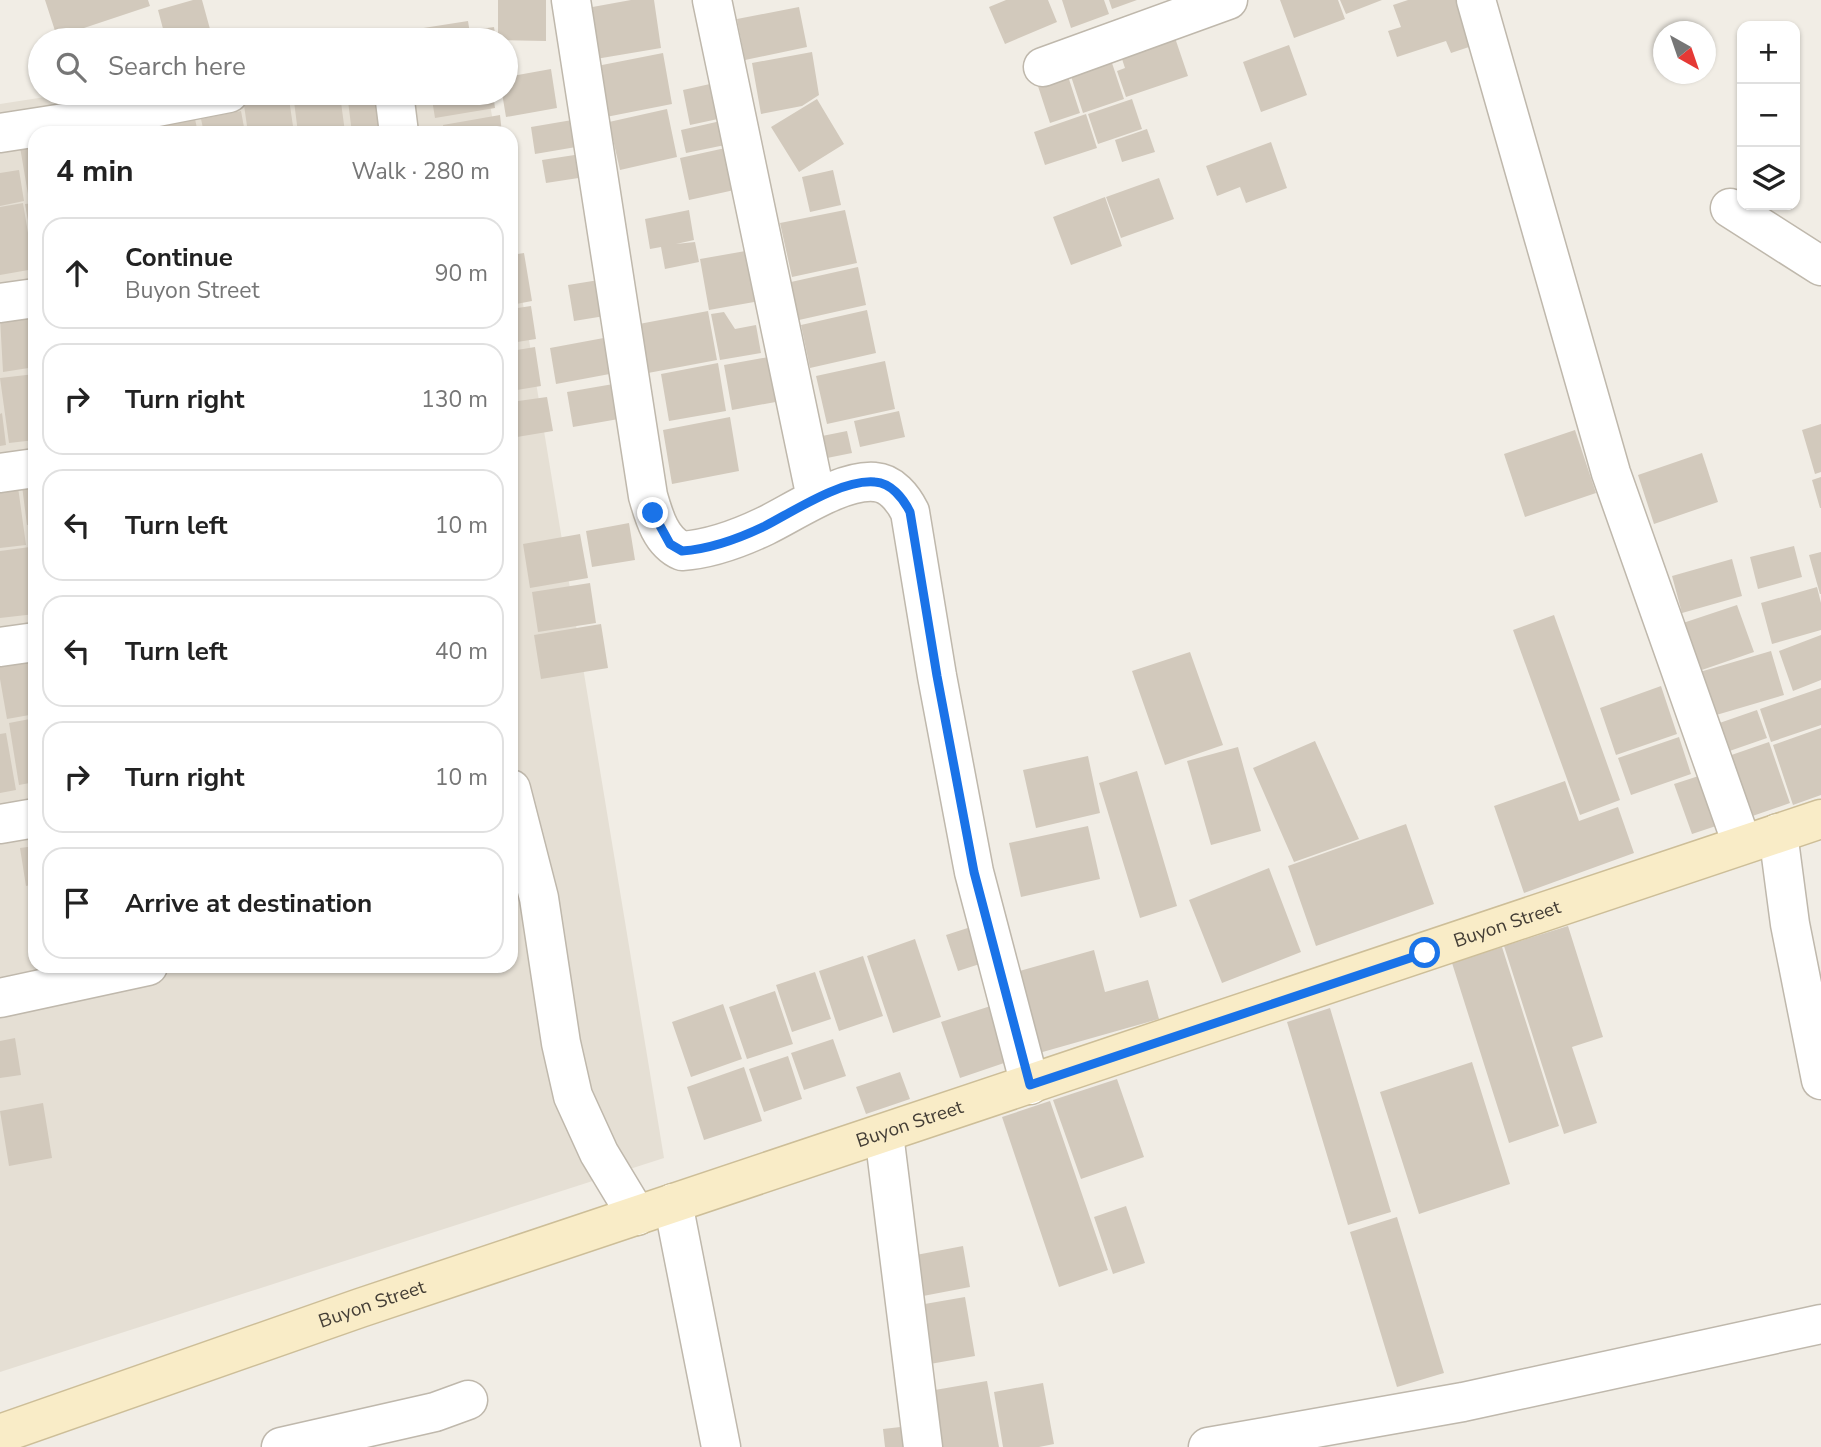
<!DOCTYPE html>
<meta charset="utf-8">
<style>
body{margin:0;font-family:"Nunito Sans",sans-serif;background:#f2f2f2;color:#222}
.controls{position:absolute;right:21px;top:21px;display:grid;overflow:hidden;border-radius:14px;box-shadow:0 2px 5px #0004}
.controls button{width:63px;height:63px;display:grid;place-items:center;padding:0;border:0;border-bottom:2px solid #e0e0e0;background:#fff;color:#222;font:35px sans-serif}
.compass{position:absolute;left:1653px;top:21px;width:63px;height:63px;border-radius:50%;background:#fff;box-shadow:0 2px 5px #0004;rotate:140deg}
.stop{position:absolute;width:21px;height:21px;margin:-16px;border:5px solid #1a73e8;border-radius:50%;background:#fff}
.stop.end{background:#1a73e8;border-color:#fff;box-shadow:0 2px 7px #0008}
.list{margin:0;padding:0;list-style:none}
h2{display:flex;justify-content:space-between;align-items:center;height:91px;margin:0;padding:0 28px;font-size:30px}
h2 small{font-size:23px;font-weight:400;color:#767676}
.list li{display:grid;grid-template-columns:46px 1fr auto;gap:21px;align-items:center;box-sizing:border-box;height:112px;margin:0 14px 14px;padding:0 14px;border:2px solid #e0e0e0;border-radius:21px}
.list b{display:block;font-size:26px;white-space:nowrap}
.list p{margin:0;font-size:23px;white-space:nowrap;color:#767676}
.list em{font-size:23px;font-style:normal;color:#767676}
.icon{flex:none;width:38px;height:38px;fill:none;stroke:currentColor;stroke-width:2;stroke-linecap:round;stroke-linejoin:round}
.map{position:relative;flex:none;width:1821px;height:1447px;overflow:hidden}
.search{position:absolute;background:#fff;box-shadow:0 2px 5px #0004;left:28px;top:28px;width:490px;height:77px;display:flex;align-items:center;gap:18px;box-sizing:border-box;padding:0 24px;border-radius:38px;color:#767676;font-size:26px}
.panel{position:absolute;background:#fff;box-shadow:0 2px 5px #0004;left:28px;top:126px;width:490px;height:847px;border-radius:21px}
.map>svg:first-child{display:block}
</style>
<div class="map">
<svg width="1821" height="1447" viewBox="0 0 1821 1447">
<rect width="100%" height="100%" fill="#f1ede5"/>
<!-- residential -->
<path fill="#e5dfd4" d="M71,93h417l7,40h-460v833h476v-735l153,927 -664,214v-1268z"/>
<!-- building -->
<path fill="#d2c9bc" d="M45,0h103l2,6 -93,31z
M193,0h9l11,40h-47l-8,-30z
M498,0h48v41l-48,-1z
M631,0h23l7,48 -77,13 -8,-51z
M1006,0h42l9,22 -52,22 -16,-37z
M1062,0h42l5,14 -38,14z
M1109,0h28l-25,9z
M1280,0h58l7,19 -51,19z
M1340,0h42l-36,14z
M1408,0h62l14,42 -33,11 -5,-12 -49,16 -9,-26 13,-4 -8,-22z
M799,7l8,40 -62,13 -8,-41z
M468,21l3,19h-52l-2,-11z
M494,27l2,13h-20l-2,-10z
M1173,32l15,44 -62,21 -9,-26 8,-3 -6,-18z
M1289,45l18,50 -46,17 -18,-50z
M1108,51l16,48 -41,14 -16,-49z
M812,52l7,43 -17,11 -41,8 -9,-51z
M663,53l9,51 -66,13 -9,-51z
M1065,67l15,46 -30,10 -15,-46z
M551,69l6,39 -51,9 -4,-24h4v-16z
M710,84l8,35 -28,6 -7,-35z
M347,93h40l5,40h-40z
M431,93h62l2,15 -60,10z
M340,95l5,37 -47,1 -4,-32z
M289,99l5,34h-46l-4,-28z
M817,99l27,45 -45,28 -28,-45z
M1132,99l10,30 -44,15 -10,-30z
M667,109l10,48 -57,13 -11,-48z
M241,111l4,22h-41l-3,-14z
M1086,114l11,34 -52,17 -11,-33z
M500,115l2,18h-58l-1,-8z
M195,119l3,14h-43l-1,-7z
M578,119l4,27 -47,8 -4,-27z
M725,120l5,24 -44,9 -5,-23z
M1147,129l8,23 -33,10 -7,-22z
M1271,142l16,46 -41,15 -6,-16 -23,9 -11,-30z
M35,144v55l-6,1 -9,-53z
M739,145l9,42 -59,13 -9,-42z
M581,154l4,23 -39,6 -4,-23z
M19,170l5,31 -24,5v-33z
M833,170l8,35 -31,7 -8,-35z
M1159,178l15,41 -53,19 -15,-41z
M1105,197l17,49 -51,19 -18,-48z
M23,203l11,66 -34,6v-68z
M35,203v51h-1l-9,-50z
M689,210l5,30 -18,4 19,-2 4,20 -34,7 -4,-22 -11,2 -5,-30z
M845,210l12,53 -65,14 -12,-54z
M511,219l6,28 -6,1z
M757,249l8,51 -56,10 -9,-51z
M524,253l8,48 -21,4v-50z
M858,267l8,38 -67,15 -8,-38z
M611,278l6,36 -43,7 -6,-36z
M531,306l5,33 -25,4v-34z
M867,310l9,43 -66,15 -9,-43z
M708,311l9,49 -69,13 -9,-49z
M724,312l11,17 21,-4 5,28 -41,7 -9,-46z
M35,313v54l-32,5 -3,-54z
M609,337l6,36 -59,11 -6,-36z
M535,347l6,39 -30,5v-40z
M774,356l7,45 -49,9 -8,-45z
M885,361l10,48 -68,15 -11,-48z
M718,363l8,48 -57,10 -8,-47z
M35,374v66l-26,3 -9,-65z
M625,382l5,35 -57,10 -6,-35z
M547,397l6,34 -42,7v-36z
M899,411l6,26 -45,10 -6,-26z
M2,413l4,32 -6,1v-32z
M730,417l9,54 -67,13 -9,-54z
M1821,424v48l-6,2 -13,-44z
M1575,430l21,63 -71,24 -21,-63z
M847,431l5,22 -25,5 -5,-22z
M1702,453l16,49 -64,22 -16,-49z
M1821,477v31h-1l-8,-28z
M35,484v40l-8,1 -5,-39z
M18,487l8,58 -26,3v-58z
M629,523l6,37 -43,7 -6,-36z
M580,534l8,44 -58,10 -7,-44z
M1794,546l8,31 -44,12 -8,-32z
M30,547l5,36v31l-35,4v-67z
M1821,552v42h-1l-11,-39z
M1732,559l10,37 -60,17 -10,-37z
M590,583l6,40 -58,9 -6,-40z
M1817,587l4,16v27l-49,14 -11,-41z
M1737,605l17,47 -58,20 -16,-48z
M1554,615l66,185 -40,15 -67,-185z
M601,624l7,44 -67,11 -7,-44z
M1821,635v45l-28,11 -14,-40z
M1771,651l13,44 -78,23 -13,-44z
M1190,652l33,93 -58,20 -33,-94z
M35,658v56l-28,5 -7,-40v-15z
M1661,686l16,48 -61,21 -16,-47z
M1821,688v37l-50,17 -11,-33z
M1757,710l10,28 -49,17 -10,-28z
M35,718v64l-16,3 -10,-62z
M1821,728v67l-28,10 -20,-60z
M6,733l10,57 -16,3v-59z
M1679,737l12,37 -60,21 -13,-37z
M1315,741l44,98 -65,23 -41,-94z
M1769,742l21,61 -52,18 -21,-61z
M1238,747l23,84 -50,14 -24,-84z
M1088,756l12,57 -64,15 -13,-58z
M1137,771l40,135 -37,12 -41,-135z
M1708,773l17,50 -33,11 -18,-50z
M1565,781l14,40 39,-14 16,46 -110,40 -30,-87z
M1406,824l28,80 -118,42 -28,-80z
M1088,826l12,53 -79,18 -12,-54z
M35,846v38l-9,2 -6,-38z
M1269,868l32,84 -79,31 -33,-83z
M977,925l12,36 -31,10 -12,-36z
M1568,926l35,111 -31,10 25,76 -33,11 -60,-188z
M915,939l26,78 -48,16 -26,-77z
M1502,947l57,179 -50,17 -57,-180z
M1094,950l11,42 43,-12 11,39 -127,36 -23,-81z
M863,956l20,60 -44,15 -20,-60z
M815,972l16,47 -39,13 -16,-47z
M775,991l18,53 -46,15 -18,-52z
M1000,1003l19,55 -59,20 -19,-56z
M723,1004l19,55 -51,18 -19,-55z
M1330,1008l61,204 -43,13 -61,-203z
M15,1038l6,37 -21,3v-37z
M833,1039l13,37 -42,14 -13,-37z
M788,1056l14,43 -38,13 -15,-43z
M1472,1062l38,122 -91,30 -39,-122z
M744,1067l18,54 -58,19 -17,-53z
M900,1072l10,27 -44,15 -10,-27z
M1117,1079l27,78 -63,22 -28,-79z
M1050,1101l58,169 -49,17 -57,-170z
M43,1103l9,55 -43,8 -9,-55z
M1126,1206l19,57 -32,11 -19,-57z
M1397,1217l47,156 -47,14 -47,-155z
M963,1246l7,41 -47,9 -7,-41z
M965,1297l10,59 -45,8 -11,-59z
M987,1381l12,66h-60l-10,-56z
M1043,1383l11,61 -15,3h-36l-9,-55z
M918,1425l2,22h-35l-2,-18z"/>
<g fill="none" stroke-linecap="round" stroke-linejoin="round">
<defs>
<path id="minor" d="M571,0l77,496c6,21 13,46 34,55 28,-2 58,-13 83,-25 29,-14 77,-47 110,-44 16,1 28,16 35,30l27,164 37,196 56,213
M712,0l104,498
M1476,0l135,473 131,371
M1043,67l185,-67
M394,93l5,40
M0,133l116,-18 113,-22
M1730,208l91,58
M0,303l35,-5
M0,473l35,-5
M0,647l35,-5
M511,789l28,109 22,145 12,53 26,57 38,63
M0,824l35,-6
M1778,833l12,91 31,156
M0,998l148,-32
M884,1134l39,313
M673,1203l48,244
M281,1447l154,-35 33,-12
M1208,1447l255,-45 358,-78"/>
<g id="secondary">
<path id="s1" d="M0,1434l360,-126 1461,-489"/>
</g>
</defs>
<!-- minor casing -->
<use href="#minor" stroke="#bfb8ac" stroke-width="41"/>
<!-- secondary casing -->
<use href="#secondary" stroke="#cdbe98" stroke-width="41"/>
<!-- minor -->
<use href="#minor" stroke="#fff" stroke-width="38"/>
<!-- secondary -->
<use href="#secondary" stroke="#f9ecc7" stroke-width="38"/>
</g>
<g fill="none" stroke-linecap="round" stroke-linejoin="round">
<!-- route -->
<path stroke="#1a73e8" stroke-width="9" d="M653,513l17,31 12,7c28,-2 58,-13 83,-25 29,-15 77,-47 110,-44 16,1 28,16 35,30l27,164 37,196 56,213 395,-132"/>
</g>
<g text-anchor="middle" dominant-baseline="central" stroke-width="5" stroke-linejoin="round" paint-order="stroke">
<!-- street labels -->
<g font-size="19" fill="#433d35" stroke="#fff">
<text stroke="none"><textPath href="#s1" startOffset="1591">Buyon Street</textPath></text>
<text stroke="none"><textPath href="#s1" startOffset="961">Buyon Street</textPath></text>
<text stroke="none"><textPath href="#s1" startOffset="394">Buyon Street</textPath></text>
</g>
</g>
</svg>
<div class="controls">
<button>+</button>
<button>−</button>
<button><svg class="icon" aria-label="layers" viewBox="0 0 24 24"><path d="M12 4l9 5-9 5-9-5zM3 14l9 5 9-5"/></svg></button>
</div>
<svg class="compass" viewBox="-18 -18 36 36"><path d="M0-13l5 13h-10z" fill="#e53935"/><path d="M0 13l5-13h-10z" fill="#767676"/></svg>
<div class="stop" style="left:1425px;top:953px"></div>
<div class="stop end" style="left:653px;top:513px"></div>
<div class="search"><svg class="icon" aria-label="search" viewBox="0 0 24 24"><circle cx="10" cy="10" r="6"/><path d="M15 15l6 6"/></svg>Search here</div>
<section class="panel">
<h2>4 min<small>Walk · 280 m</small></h2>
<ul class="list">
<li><svg class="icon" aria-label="ahead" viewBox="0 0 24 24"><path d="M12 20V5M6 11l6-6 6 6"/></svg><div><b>Continue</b><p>Buyon Street</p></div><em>90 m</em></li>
<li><svg class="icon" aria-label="right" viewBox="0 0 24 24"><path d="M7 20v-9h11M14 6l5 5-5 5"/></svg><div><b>Turn right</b></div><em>130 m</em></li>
<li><svg class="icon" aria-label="left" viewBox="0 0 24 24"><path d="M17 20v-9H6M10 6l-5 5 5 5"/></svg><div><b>Turn left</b></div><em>10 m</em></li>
<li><svg class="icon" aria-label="left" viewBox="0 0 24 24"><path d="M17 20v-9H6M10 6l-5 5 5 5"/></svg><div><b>Turn left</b></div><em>40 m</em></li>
<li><svg class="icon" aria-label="right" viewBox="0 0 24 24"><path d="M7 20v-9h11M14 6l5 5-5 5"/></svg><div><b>Turn right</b></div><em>10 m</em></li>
<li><svg class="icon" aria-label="arrive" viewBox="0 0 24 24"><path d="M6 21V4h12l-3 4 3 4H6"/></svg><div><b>Arrive at destination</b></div></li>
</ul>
</section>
</div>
